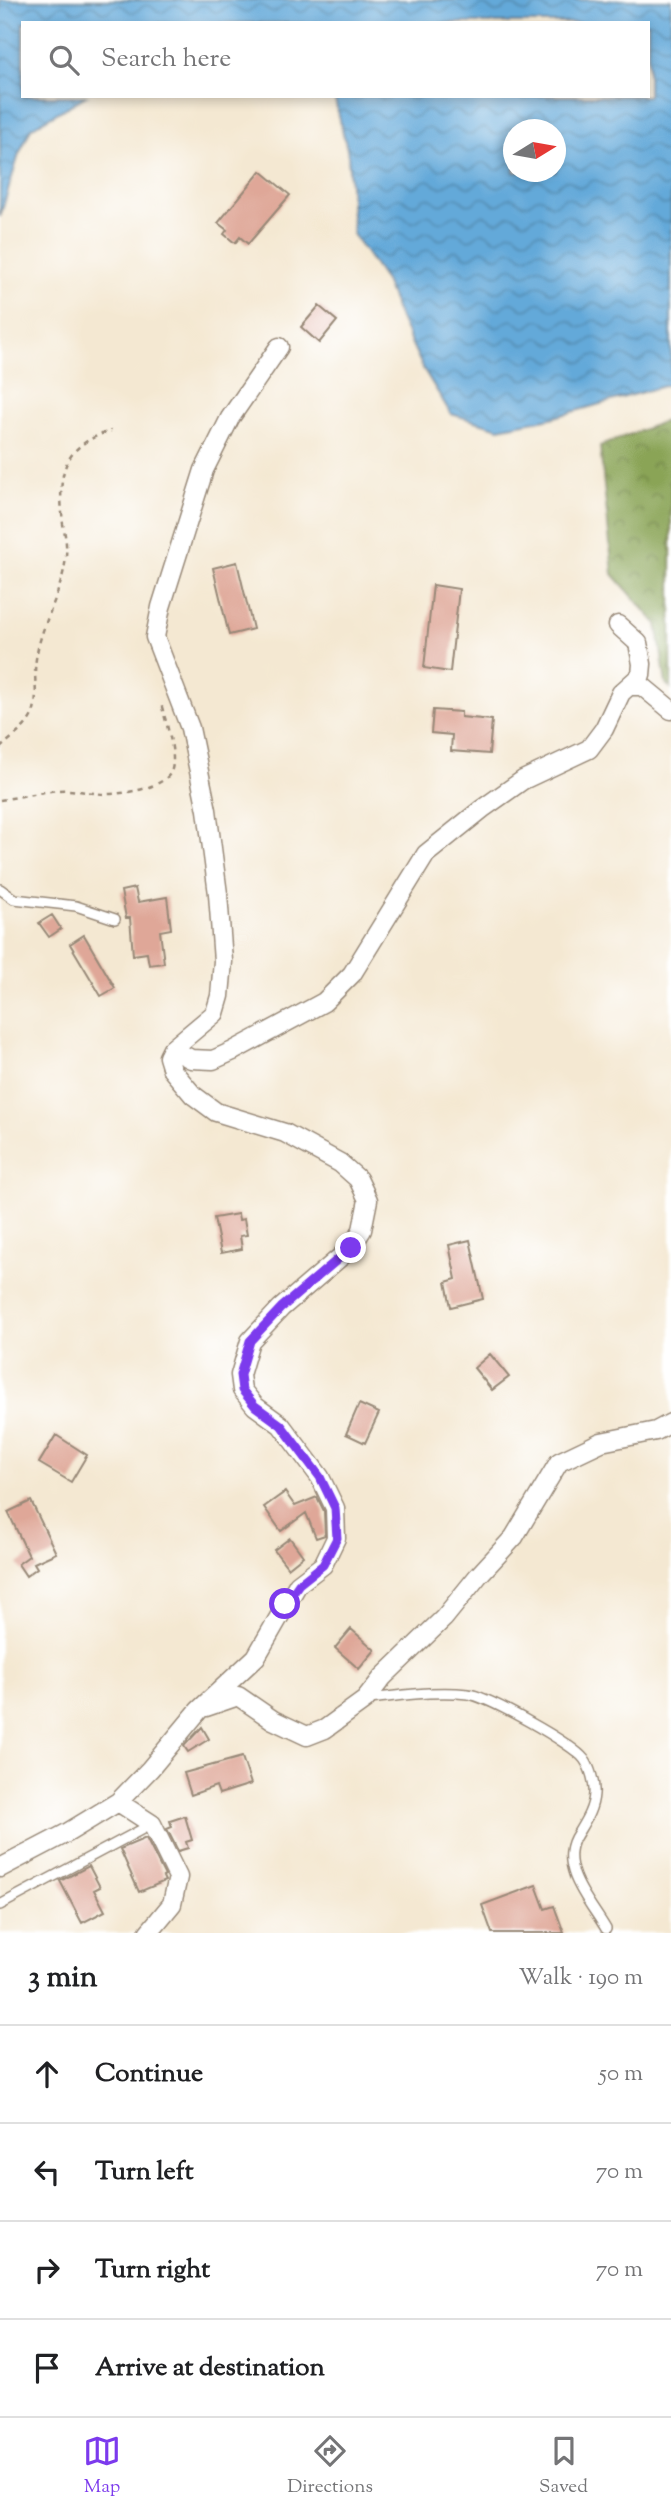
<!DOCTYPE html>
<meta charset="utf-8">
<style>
body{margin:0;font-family:"Sorts Mill Goudy",serif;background:#f2f2f2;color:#202124}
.compass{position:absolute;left:503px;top:119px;width:63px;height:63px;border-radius:50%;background:#fff;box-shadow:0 4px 10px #0003;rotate:79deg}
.stop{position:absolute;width:21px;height:21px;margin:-16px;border:5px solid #7c3aed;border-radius:50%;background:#fff}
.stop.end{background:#7c3aed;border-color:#fff;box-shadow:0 2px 7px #0008}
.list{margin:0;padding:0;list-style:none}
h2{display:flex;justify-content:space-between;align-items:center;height:91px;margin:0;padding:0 28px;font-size:30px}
h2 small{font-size:23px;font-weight:400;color:#757577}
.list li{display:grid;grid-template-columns:46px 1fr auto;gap:21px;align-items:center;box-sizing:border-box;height:98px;padding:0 28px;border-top:2px solid #e0e0e0}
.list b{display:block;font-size:26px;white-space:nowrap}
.list em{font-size:23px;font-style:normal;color:#757577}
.icon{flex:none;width:38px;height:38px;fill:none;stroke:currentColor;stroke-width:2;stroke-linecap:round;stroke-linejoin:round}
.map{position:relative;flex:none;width:671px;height:1933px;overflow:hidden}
.search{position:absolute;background:#fff;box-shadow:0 4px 10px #0003;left:21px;right:21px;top:21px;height:77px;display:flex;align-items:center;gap:18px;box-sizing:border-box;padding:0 24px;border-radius:0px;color:#757577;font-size:26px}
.sheet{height:483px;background:#fff}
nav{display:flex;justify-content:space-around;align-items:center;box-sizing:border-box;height:98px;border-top:2px solid #e0e0e0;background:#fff;font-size:19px;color:#757577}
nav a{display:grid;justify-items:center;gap:4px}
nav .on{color:#7c3aed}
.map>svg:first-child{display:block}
</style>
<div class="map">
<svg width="671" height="1933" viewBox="0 0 671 1933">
<defs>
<pattern id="forest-crowns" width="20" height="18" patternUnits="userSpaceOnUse" patternTransform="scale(1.75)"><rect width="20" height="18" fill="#8aa456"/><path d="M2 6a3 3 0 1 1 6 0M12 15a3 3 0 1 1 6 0" fill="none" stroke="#728647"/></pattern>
<pattern id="water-waves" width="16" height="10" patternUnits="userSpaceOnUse" patternTransform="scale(1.75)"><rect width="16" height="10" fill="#63a9d9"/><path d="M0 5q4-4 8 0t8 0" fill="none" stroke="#538aaf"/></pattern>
</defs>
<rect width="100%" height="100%" fill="#fff"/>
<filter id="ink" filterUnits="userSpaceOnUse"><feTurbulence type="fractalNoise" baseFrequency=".0143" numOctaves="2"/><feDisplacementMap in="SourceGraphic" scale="14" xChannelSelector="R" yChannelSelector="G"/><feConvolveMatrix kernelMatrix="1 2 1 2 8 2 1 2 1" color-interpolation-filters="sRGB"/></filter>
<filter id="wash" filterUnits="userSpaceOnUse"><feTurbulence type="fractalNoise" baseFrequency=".00686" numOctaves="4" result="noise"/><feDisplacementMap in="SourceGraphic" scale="28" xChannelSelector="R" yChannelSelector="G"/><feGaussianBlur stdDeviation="1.57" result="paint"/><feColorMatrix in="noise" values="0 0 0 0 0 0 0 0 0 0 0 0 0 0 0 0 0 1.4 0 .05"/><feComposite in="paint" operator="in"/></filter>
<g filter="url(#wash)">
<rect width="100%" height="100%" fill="#f4e8d2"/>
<!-- forest -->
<path fill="url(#forest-crowns)" stroke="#62673a" stroke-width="2" d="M671,419v269l-5,-4 -9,-60 -44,-50 -13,-128z"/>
<!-- water -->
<path fill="url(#water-waves)" stroke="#4f6a7c" stroke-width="2" fill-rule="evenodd" d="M0,0h671v384l-120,34 -52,10 -48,-14 -28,-46 -22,-47 -16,-40 -32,-47 -5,-81 -14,-57h314v-73h-625v73h63l-55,32 -12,26 -19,63zM514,130h42v42h-42z"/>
<g id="blocks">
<!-- building -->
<path fill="#dfa798" d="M261,171l29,24 -42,49 -8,-7 -5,6 -11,-9 3,-4 -9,-7z
M319,306l18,15 -18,22 -18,-16z
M237,562l16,67 -24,6 -16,-67z
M433,585l26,4 -9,83 -26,-4z
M433,710l28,2v5l31,3 -3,34 -38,-3 1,-16 -21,-2z
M135,888l3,14 29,-5 4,32 -11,2 4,32 -15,2 -2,-12 -14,2 -3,-37h-4l-5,-27z
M52,915l9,14 -12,8 -10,-14z
M84,935l31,53 -14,8 -31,-52z
M238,1214l1,6 5,-1 3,16 -7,1 2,13 -21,4 -7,-35z
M470,1240l13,59 -32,8 -5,-25 10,-3 -7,-34z
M490,1354l19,23 -17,13 -18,-22z
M359,1404l20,9 -14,30 -19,-9z
M56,1435l31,20 -16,27 -32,-19z
M285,1492l10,14 22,-9 7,14 1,24 -9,3 -10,-25 -25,18 -17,-24z
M31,1501l25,52 -22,10 3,5 -11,8 -8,-12 11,-8 -21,-44z
M290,1538l13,18 -15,12 -14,-18z
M351,1629l24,21 -16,19 -24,-21z
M202,1727l7,12 -21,13 -4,-6z
M242,1757l9,27 -32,10 -3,-8 -25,9 -7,-22z
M185,1816l7,24 -6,2 2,6 -10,3 -11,-22 5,-2 -2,-6z
M146,1838l19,38 -2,1 2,4 -26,11 -19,-43z
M89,1866l11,21 -6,3 11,21 -23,12 -22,-42z
M536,1885l9,24 9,-3 10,27h-72l-10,-28z"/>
</g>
</g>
<g filter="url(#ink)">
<use href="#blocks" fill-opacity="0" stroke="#988978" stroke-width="2"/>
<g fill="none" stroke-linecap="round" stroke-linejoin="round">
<defs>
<path id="lane" d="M0,889l14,10 62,7 39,13
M367,1699c33,-3 68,-9 101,-5 19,2 105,50 116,65 6,8 11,24 10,35 -1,17 -11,30 -19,44 -16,31 16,65 31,91
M0,1905l152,-81"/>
<path id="street" d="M631,686h11l29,24
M172,1049l19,10 22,1 20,-9 91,-49 28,-28 74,-120 56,-45 41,-29 66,-31 15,-20 17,-36 20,-18 1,-11 -4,-21 -20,-18
M206,1707l32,-11 35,24 34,16 18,-7 40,-29 18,-23 61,-59 34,-42 36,-39 45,-75 42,-20 55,-11 15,-8
M118,1802l34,22 26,53 -6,27 -24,29
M0,1868l67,-35 51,-31 32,-33 49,-59 57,-53 42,-73 25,-19 13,-27 -1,-30 -15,-31 -39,-52 -26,-19 -13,-16 -2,-15 10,-34 31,-33 70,-60 11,-18 6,-30 -10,-21 -18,-16 -55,-30 -69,-21 -23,-17 -21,-25 -4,-13 4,-8 43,-36 5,-17 3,-35 -5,-67 -11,-84 -17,-82 -35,-91 6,-30 43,-137 26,-52 49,-71"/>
</defs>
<!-- lane casing -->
<use href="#lane" stroke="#988978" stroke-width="12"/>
<!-- street casing -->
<use href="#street" stroke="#988978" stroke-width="21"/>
<!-- path -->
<path stroke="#988978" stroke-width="2.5" stroke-dasharray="5 5" stroke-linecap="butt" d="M0,748c12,-11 27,-20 33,-35 6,-17 0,-36 3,-54 5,-36 27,-67 30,-103 1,-10 -1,-22 -3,-32 -5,-48 -3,-78 48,-93
M0,800c19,-3 39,-8 59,-10 16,-1 32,4 48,4 17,0 56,-6 64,-22 7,-16 -6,-52 -10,-69"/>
<!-- lane -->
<use href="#lane" stroke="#fff" stroke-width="9"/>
<!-- street -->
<use href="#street" stroke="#fff" stroke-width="18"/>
</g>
</g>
<g fill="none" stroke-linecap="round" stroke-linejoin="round" filter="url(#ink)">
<!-- route -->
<path stroke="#7c3aed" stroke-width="9" d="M285,1604l14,-20 24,-19 14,-27 -2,-30 -15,-31 -39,-52 -26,-19 -13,-16 -2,-15 10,-34 31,-33 70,-60"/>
</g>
</svg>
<svg class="compass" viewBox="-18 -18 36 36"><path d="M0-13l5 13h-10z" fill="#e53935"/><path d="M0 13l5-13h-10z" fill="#757577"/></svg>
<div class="stop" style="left:285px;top:1604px"></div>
<div class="stop end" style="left:351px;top:1248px"></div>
<div class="search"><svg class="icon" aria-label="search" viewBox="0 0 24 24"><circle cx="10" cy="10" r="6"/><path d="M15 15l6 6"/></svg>Search here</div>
</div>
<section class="sheet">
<h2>3 min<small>Walk · 190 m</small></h2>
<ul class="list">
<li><svg class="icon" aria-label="ahead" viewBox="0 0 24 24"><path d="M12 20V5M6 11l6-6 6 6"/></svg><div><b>Continue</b></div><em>50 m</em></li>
<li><svg class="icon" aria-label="left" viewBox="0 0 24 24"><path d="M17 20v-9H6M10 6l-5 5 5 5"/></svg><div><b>Turn left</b></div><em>70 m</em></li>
<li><svg class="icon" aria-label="right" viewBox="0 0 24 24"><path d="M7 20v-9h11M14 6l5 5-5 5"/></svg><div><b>Turn right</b></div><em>70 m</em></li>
<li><svg class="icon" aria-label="arrive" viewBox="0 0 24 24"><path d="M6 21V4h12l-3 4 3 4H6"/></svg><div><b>Arrive at destination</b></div></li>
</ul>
</section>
<nav>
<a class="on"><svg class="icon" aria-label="map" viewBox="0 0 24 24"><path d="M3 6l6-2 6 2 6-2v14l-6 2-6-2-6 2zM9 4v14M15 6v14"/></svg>Map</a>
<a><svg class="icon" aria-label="directions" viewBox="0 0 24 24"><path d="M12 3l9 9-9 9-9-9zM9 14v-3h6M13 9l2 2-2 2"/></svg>Directions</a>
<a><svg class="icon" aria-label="saved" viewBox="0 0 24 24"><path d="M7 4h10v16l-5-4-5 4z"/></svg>Saved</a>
</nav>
